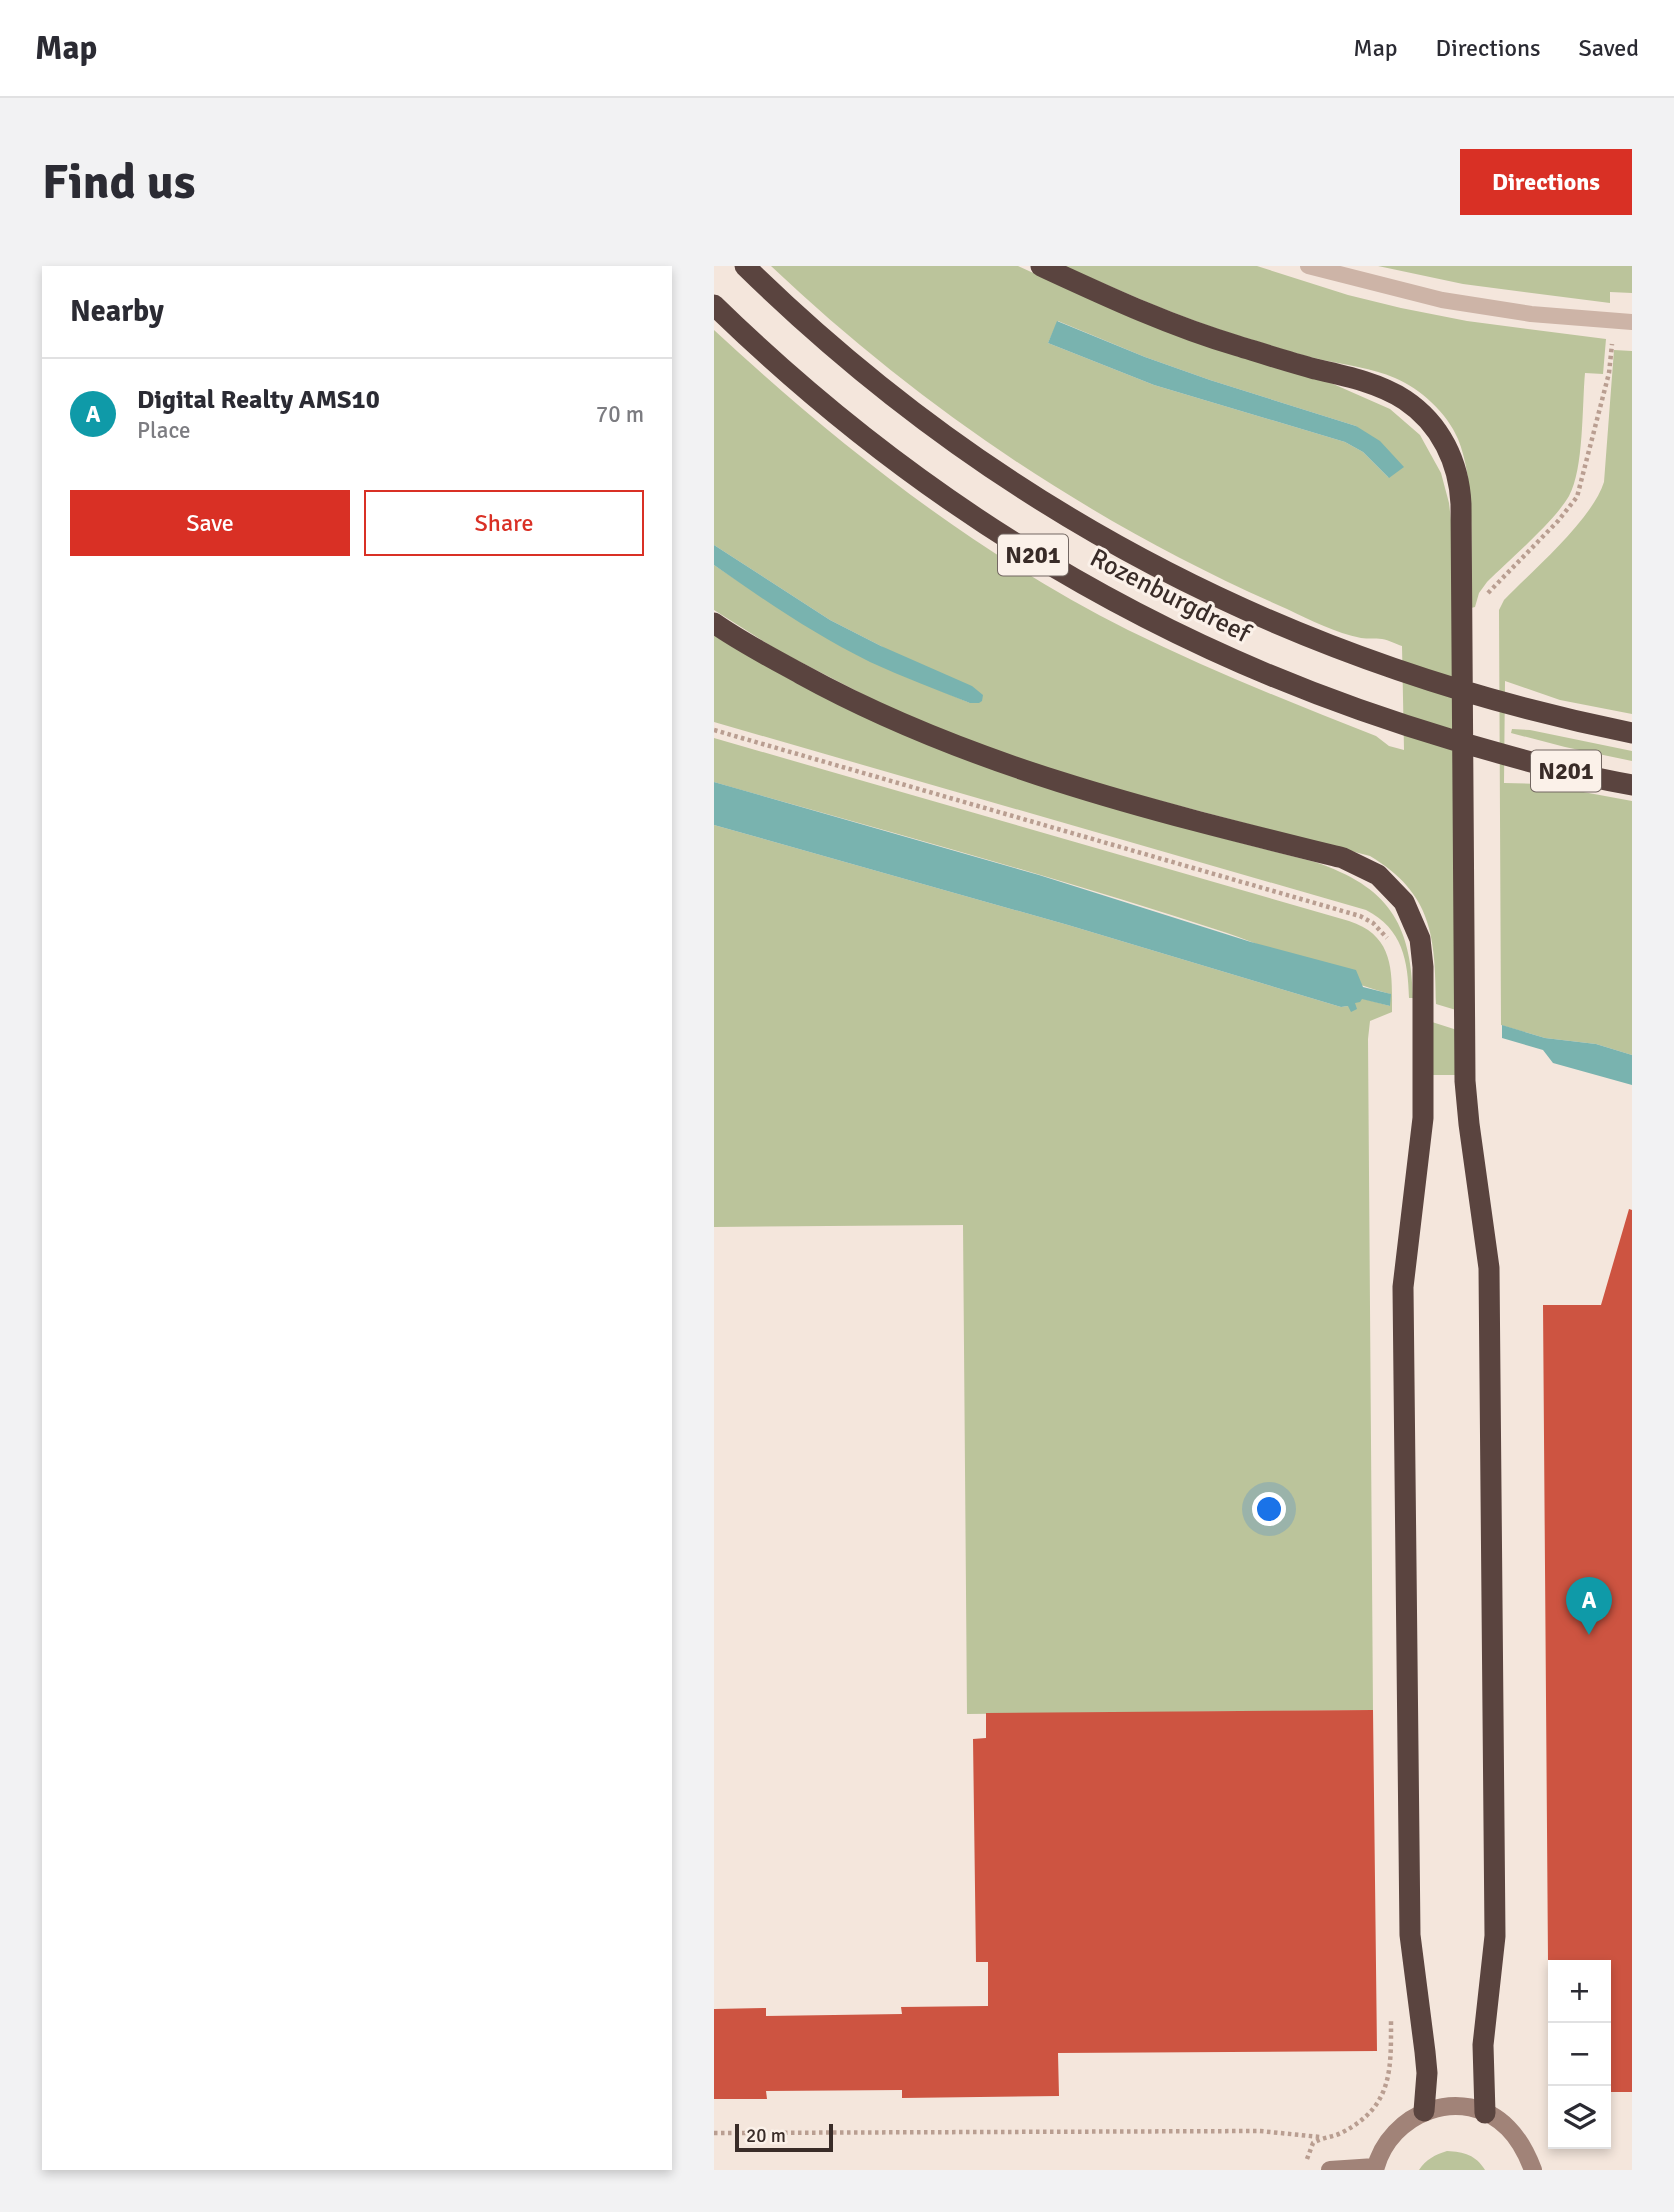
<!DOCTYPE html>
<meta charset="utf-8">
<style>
body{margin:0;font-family:Signika,sans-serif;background:#f2f2f3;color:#2b2b33}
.controls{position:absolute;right:21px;bottom:21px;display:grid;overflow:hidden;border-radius:0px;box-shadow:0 4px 10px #0003}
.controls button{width:63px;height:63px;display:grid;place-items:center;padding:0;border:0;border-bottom:2px solid #e1e1e2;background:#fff;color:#2b2b33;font:35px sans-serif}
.scale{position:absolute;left:21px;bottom:18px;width:98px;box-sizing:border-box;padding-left:7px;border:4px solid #392c28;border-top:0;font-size:19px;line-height:24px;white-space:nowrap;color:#392c28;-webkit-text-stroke:5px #fbf1e9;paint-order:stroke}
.you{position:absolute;left:556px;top:1244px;width:24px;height:24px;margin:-18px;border:5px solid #fff;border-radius:50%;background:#1a73e8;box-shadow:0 0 0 10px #1a73e833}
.badge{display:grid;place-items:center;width:46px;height:46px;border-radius:50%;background:#d93025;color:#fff;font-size:23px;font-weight:700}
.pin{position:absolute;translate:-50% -58px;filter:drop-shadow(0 2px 4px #0008)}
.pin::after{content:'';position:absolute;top:37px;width:24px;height:21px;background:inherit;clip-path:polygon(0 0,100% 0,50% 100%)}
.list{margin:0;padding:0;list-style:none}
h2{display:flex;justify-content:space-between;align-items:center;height:91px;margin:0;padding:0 28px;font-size:30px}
h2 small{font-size:23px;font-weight:400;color:#7c7c81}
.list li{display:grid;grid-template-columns:46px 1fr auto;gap:21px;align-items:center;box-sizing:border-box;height:112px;padding:0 28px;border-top:2px solid #e1e1e2}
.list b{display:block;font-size:26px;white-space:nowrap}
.list p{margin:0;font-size:23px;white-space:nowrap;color:#7c7c81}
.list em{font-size:23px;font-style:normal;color:#7c7c81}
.actions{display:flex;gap:14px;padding:21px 28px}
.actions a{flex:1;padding:16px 0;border:2px solid #d93025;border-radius:0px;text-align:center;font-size:24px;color:#d93025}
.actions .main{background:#d93025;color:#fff}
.icon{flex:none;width:38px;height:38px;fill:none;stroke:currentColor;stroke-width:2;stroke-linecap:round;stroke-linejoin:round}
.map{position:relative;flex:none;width:918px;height:1904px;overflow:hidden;border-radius:0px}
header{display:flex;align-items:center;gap:42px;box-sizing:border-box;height:98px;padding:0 35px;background:#fff;border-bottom:2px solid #e1e1e2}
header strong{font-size:33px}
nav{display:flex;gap:38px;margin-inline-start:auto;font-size:24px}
.intro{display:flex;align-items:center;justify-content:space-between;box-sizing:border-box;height:168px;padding:0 42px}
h1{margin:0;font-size:49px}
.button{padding:18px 32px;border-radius:0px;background:#d93025;color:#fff;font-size:24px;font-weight:700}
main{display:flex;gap:42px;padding:0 42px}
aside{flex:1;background:#fff;border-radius:0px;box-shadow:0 4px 10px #0003}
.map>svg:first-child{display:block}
</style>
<header>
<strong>Map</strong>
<nav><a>Map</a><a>Directions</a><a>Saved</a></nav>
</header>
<div class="intro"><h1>Find us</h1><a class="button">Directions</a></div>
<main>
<aside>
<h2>Nearby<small></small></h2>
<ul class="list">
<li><span class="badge" style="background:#0f9aa8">A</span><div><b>Digital Realty AMS10</b><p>Place</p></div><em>70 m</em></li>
</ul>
<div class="actions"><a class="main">Save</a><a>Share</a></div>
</aside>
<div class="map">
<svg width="918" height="1904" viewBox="0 0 918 1904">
<rect width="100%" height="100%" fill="#f4e6dc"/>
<!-- green -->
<path fill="#bbc49b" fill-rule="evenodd" d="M57,0h247l114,52 199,65 59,26 30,26 21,38 8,30 3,26 4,481 -20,-6c-1,-67 -3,-110 -66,-148l-273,-72 -122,-40 -89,-38 -107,-55 -65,-41v-45l24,16 132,80 100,42 -89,-57 -51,-26 -116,-75v-215c125,116 261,223 414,300 81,40 164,73 248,106l13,10 15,4 -2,-104c-6,-2 -13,-6 -20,-7 -7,-1 -14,0 -21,-1 -25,-5 -51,-18 -74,-29 -192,-84 -364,-199 -516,-343zM344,55l87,36 65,23 146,46 33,52 -26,-26 -18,-10 -191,-57 -106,-42z
M350,0h193l91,29 53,13 66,13 139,18 -3,35 -18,-1c-3,32 -1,96 -16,123 -15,26 -59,63 -82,86l-8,11 -4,14 -4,1c-1,-51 6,-122 -13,-169 -11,-26 -37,-50 -63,-61 -23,-10 -49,-13 -72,-18 -23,-5 -45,-12 -67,-19 -66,-19 -129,-47 -192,-75z
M664,0h254v27l-22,-1v11l-147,-19z
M900,84l18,1v363l-72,-14 -55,-19 -1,102 36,1 92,17v254l-36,-11 -51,-6 -44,-13 -2,-415 5,-10c29,-30 88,-80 100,-118z
M0,368c189,123 387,173 601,228 73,25 96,60 98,136h-4c-1,-37 -6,-69 -43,-88l-652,-188z
M798,463l18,1 102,21v10l-67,-14 -54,-14z
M0,472l635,183c46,15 43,51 43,91l-22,9 -2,18 5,671 -406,4 -4,-489 -249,2v-402l354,100 273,82 7,-1 13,-8 29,8v-12c-56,-15 -108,-42 -163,-61 -169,-56 -342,-102 -513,-151z
M718,756l25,8 1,45h-26z
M733,1885c17,1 29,4 38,19h-66c7,-11 16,-15 28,-19z"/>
<!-- water -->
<path fill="#79b3af" d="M343,55l88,36 65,23 146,46 24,15 24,26 -15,11 -26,-26 -18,-10 -191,-57 -106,-42z
M0,279l116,75 51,26 91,40 11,9 -1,6 -3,2h-9c-33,-13 -67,-26 -100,-41 -55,-27 -106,-62 -156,-97z
M0,516l325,93 212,67 105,28 7,17 28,7 -1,12 -28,-7 -2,3 -5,1 2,6 -6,3 -3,-6 -7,1 -273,-82 -354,-100z
M788,759l43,13 51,6 36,11v30l-79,-22 -10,-13 -41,-12z"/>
<!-- building -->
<path fill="#cd5441" d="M915,943l3,1v882h-26v-127h-53v127h-4l-6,-787h58z
M659,1444l4,341 -319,2 1,43 -157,2v-8l-136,1 1,8h-53v-90l52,-1v8l136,-2 -1,-7 87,-1v-44h-12l-3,-223 13,-1v-25z"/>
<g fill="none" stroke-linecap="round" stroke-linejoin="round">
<!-- path -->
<path stroke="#b99e91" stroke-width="4.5" stroke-dasharray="3.5 3.5" stroke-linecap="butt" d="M774,327l70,-72 19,-24 32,-124 3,-29
M0,464l646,186 13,7 14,15
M0,1867l546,-2 60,6
M593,1893l6,-16c10,-6 21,-6 30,-11 50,-26 48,-63 48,-112"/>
<!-- lane -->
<path stroke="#cdb4a7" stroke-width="16" d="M594,0l134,34 89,14 101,8"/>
<!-- secondary -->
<path stroke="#a18378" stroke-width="18" d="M616,1904l45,-3
M661,1904c14,-58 88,-87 133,-42 12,12 19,26 25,42"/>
<!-- highway -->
<path stroke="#5a443f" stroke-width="21" d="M31,0c249,244 546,398 887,467
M327,0c65,30 129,60 197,80 26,8 51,16 77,23 31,7 64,14 90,31 36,24 54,63 56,104l4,577 4,43 20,144 6,668 -12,109 2,68
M0,39c210,205 457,352 739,435 59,17 118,34 179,45
M0,357c27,19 58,35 87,51 169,93 356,138 542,184l35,17 26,27 16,37 3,28v151l-20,169 7,648 15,117 2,21 -3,38"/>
</g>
<g text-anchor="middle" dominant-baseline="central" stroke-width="6" stroke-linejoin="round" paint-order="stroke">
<!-- shield labels -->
<g fill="#fbf1e9" stroke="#736762" stroke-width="2">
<rect x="284" y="268.5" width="70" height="41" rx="5"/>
<rect x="817" y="484.5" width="70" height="41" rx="5"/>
</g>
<g font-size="24" font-weight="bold" fill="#392c28">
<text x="319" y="289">N201</text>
<text x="852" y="505">N201</text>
</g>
<!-- street labels -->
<g font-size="26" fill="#392c28" stroke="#fbf1e9">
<text transform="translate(456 330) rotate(27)">Rozenburgdreef</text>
</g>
</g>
</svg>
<div class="controls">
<button>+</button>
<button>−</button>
<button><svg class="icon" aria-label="layers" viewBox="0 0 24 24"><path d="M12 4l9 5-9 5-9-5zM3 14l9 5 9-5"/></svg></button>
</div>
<div class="scale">20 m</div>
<div class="you"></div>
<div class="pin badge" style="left:875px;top:1369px;background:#0f9aa8">A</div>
</div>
</main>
